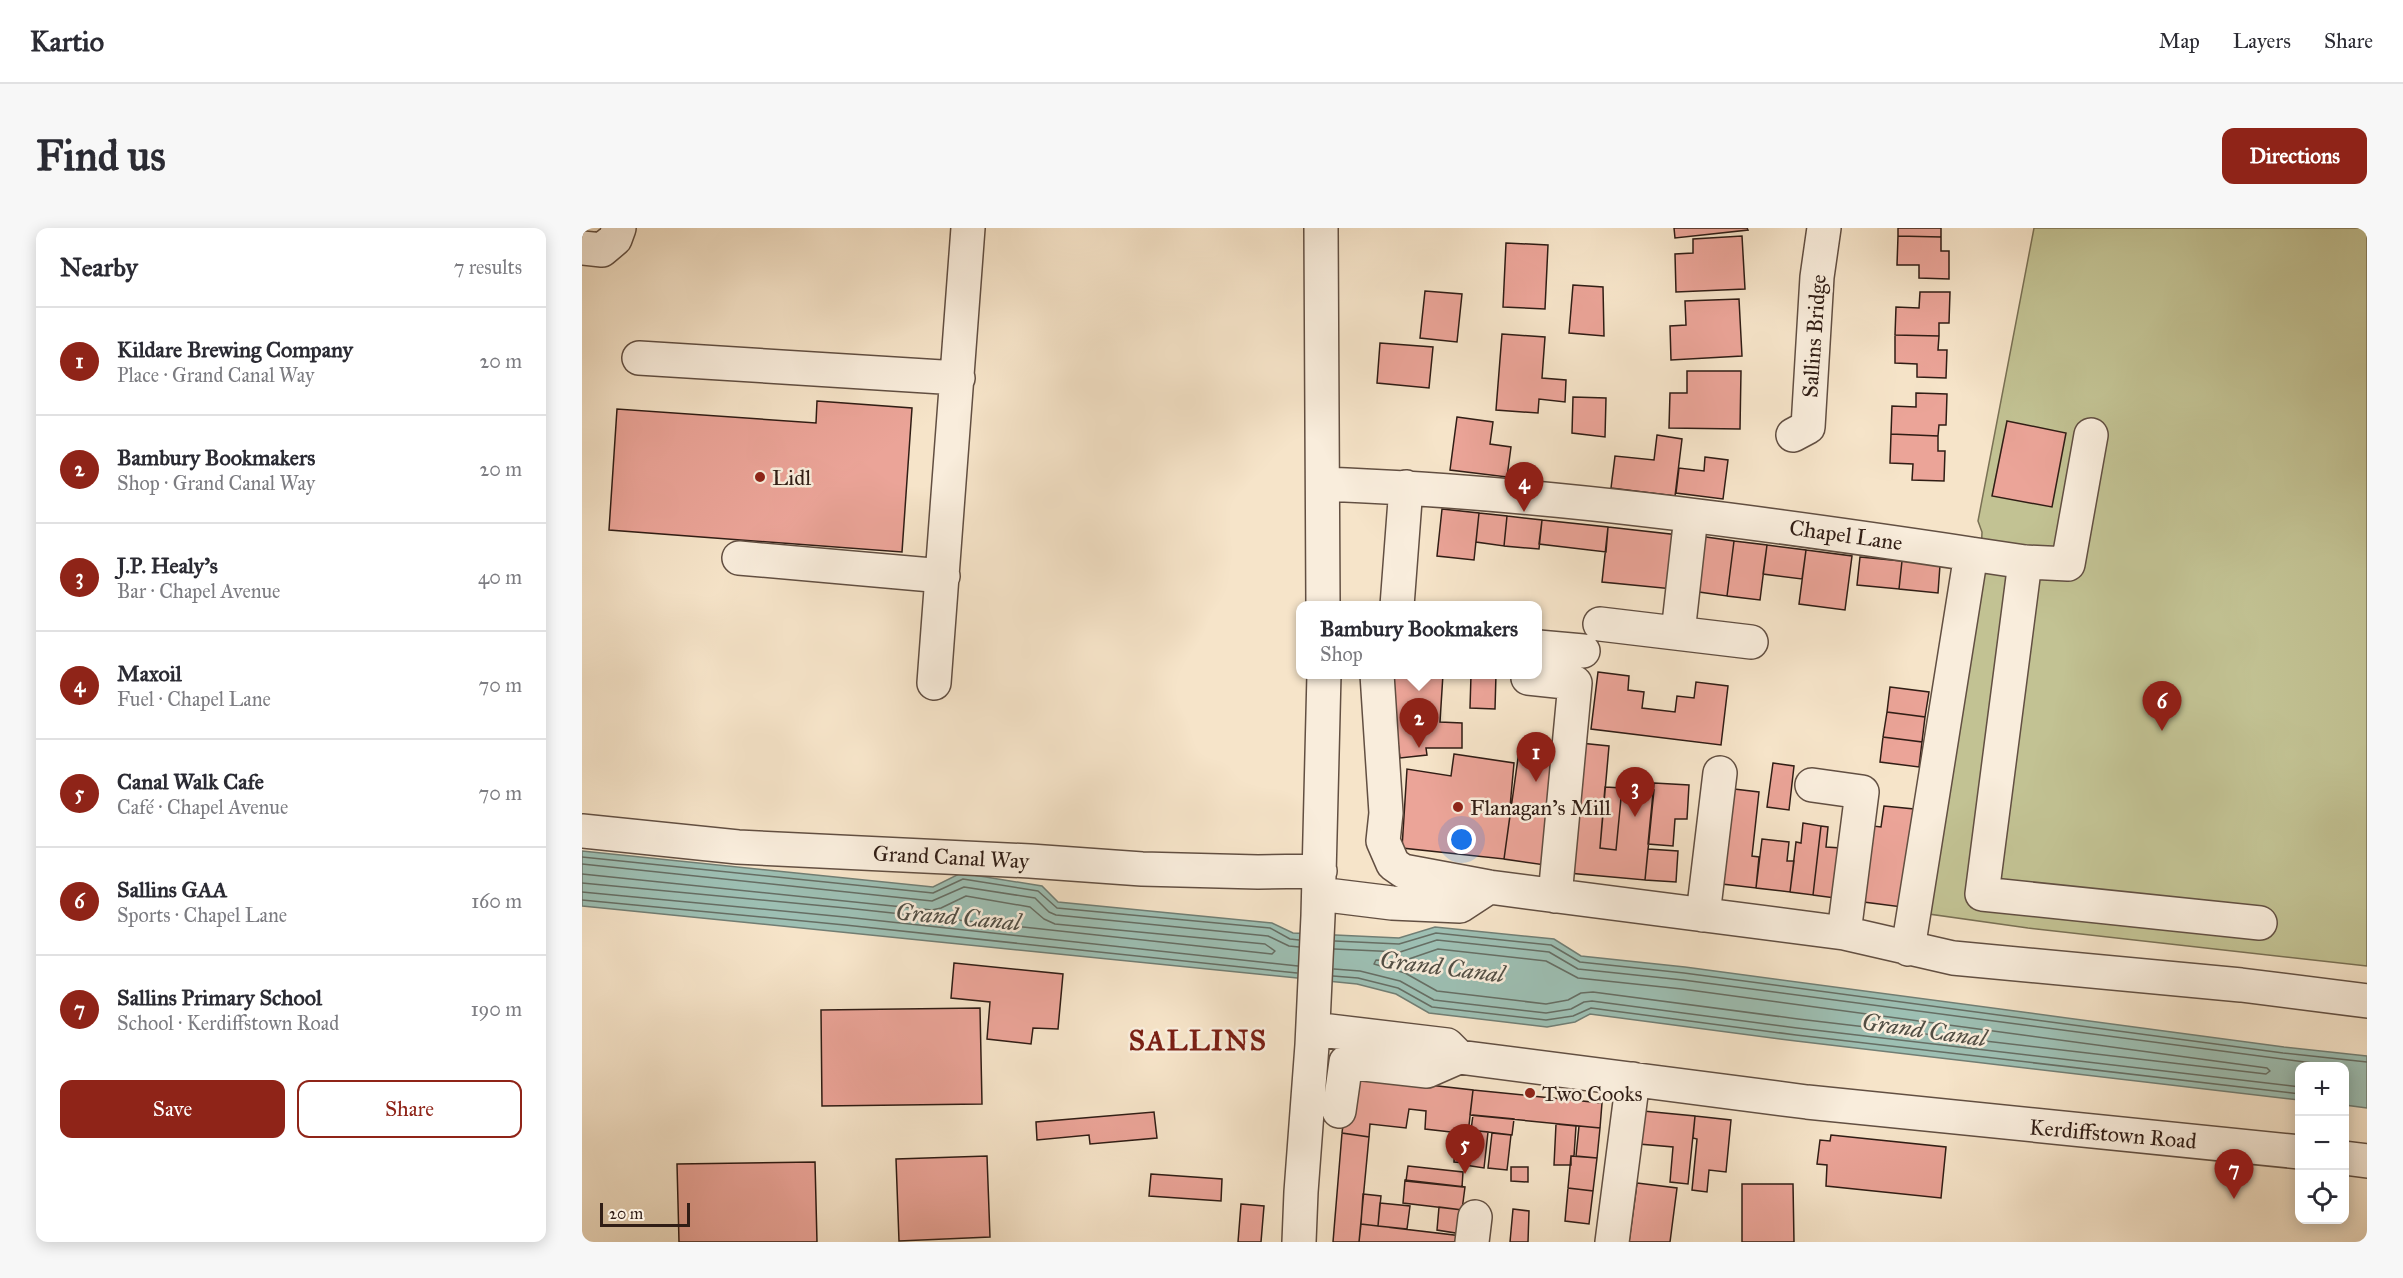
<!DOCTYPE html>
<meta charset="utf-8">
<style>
body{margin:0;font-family:"IM FELL Great Primer",serif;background:#f7f7f7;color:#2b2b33}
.controls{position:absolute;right:18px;bottom:18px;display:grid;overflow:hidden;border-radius:12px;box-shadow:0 3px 15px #0003}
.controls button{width:54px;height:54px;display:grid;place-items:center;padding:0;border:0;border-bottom:2px solid #e1e1e2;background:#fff;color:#2b2b33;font:30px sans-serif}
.scale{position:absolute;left:18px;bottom:15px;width:90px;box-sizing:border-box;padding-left:6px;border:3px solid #301d15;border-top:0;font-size:16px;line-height:21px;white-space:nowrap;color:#301d15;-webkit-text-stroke:4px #f9eddc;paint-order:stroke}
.you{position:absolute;left:880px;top:612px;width:21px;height:21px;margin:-15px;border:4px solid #fff;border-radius:50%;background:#1a73e8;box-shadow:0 0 0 9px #1a73e833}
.badge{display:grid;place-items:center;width:39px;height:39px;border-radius:50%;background:#8f2418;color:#fff;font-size:20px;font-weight:700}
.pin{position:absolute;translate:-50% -50px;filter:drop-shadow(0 2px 3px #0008)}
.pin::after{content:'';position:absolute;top:32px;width:21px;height:18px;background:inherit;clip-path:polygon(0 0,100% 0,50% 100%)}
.popup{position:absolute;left:714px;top:373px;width:246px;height:78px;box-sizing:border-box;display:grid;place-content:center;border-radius:12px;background:#fff;filter:drop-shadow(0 2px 4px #0005);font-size:20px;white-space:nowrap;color:#7c7c81}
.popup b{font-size:22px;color:#2b2b33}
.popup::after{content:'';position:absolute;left:50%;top:100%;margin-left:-12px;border:12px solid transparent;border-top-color:#fff}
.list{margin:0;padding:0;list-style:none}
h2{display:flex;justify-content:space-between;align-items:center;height:78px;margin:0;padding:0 24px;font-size:26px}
h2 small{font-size:20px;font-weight:400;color:#7c7c81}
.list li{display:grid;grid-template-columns:39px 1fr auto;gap:18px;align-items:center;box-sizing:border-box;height:108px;padding:0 24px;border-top:2px solid #e1e1e2}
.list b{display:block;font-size:22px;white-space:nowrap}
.list p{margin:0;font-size:20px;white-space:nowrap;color:#7c7c81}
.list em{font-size:20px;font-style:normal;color:#7c7c81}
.actions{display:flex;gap:12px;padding:18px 24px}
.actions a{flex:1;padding:14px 0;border:2px solid #8f2418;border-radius:12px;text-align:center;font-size:21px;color:#8f2418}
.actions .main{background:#8f2418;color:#fff}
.icon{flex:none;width:33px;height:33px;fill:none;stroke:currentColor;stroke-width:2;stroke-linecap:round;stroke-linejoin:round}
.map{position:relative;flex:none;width:1785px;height:1014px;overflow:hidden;border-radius:12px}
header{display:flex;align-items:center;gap:36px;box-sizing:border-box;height:84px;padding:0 30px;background:#fff;border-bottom:2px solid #e1e1e2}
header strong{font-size:28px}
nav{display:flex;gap:33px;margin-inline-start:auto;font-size:21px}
.intro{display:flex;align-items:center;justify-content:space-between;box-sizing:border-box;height:144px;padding:0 36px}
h1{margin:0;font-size:42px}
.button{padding:15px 27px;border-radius:12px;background:#8f2418;color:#fff;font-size:21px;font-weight:700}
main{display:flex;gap:36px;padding:0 36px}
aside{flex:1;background:#fff;border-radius:12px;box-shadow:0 3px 15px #0003}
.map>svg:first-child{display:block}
</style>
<header>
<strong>Kartio</strong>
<nav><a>Map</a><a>Layers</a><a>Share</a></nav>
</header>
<div class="intro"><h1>Find us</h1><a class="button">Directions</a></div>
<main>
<aside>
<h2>Nearby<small>7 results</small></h2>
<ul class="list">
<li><span class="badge">1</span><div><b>Kildare Brewing Company</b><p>Place · Grand Canal Way</p></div><em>20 m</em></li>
<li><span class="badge">2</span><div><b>Bambury Bookmakers</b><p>Shop · Grand Canal Way</p></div><em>20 m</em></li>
<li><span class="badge">3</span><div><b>J.P. Healy’s</b><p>Bar · Chapel Avenue</p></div><em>40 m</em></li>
<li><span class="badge">4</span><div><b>Maxoil</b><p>Fuel · Chapel Lane</p></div><em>70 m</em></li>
<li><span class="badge">5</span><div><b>Canal Walk Cafe</b><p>Café · Chapel Avenue</p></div><em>70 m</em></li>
<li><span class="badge">6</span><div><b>Sallins GAA</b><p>Sports · Chapel Lane</p></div><em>160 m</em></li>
<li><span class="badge">7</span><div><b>Sallins Primary School</b><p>School · Kerdiffstown Road</p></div><em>190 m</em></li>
</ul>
<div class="actions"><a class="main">Save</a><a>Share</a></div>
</aside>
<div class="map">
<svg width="1785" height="1014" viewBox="0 0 1785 1014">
<rect width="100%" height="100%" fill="#f6e4c9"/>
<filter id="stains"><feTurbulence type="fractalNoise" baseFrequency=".00333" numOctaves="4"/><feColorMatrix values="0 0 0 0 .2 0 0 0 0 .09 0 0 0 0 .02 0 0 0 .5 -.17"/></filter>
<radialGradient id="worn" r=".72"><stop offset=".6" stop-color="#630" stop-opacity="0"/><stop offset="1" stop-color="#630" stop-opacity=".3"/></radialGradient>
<!-- green -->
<path fill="#c2c293" stroke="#797054" stroke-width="1.5" d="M1452,0h333v738l-339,-38 -99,-14 51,-335 2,-47 -4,-11z"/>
<!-- water -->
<path fill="#9dbfb3" stroke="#717e74" stroke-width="1.5" d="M0,623l351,36 28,-14 81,13 16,16 214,21 21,10 106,5 36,-11 119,12 27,17 104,11 599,80 83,9v52l-22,-3 -1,-39h-44l-1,34 -503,-59 -206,-27 -15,8 -28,5 -118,-14 -33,-19 -39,-10 -775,-78z"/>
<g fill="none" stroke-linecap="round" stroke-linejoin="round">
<!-- shore -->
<path stroke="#666e64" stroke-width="1.5" d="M0,629l351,36 30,-14 75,12 19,17 213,20 20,11 9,1
M0,636l350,37 32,-14 71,11 14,14 7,3 212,21 21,10 10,1
M0,646l350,36 9,-2 25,-12 64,11 14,12 11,5 210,20 10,7 -3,3 -426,-46 -264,-25
M0,664l263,25 453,49
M0,672l263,25 452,48
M753,713l64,3 37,-11 115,12 29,17 104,11 599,80 84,9
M752,721l66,3 37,-12 112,12 29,17 105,11 652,86
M856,721l108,12 32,17 104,11 585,79 3,3 -4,3 -468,-55 -205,-27 -12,1 -13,7 -22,4 -109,-13 -32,-18 -31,-9 2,-4 27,1z
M752,741l26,2 40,10 34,19 112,13 25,-4 13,-7 8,-1 205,27 503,59
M751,748l25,2 40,10 34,19 114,13 27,-4 18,-8 205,27 504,59"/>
</g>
<!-- building -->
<path fill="#eba498" stroke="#301d15" stroke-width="1.5" d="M1092,0h73l1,2 -73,8z
M1316,0h43v9l-43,-1z
M1160,8l3,53 -69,3 -1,-38 18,-1v-14z
M1316,8l43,1v14h8v28l-30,-1v-13h-22z
M924,15l42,2 -3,64 -42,-2z
M991,57l30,2 1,49 -35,-3z
M843,63l37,3 -5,48 -37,-4z
M1338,64h30l-1,31h-10v13l-44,-1 1,-28 23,1z
M1157,71l3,57 -71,4 -1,-34 16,-1 -1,-24z
M920,106l43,3 -3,41 24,2 -1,22 -26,-3 -1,14 -42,-3z
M1313,107l44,1 -1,14h9l-1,28 -29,-1v-13l-22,-1z
M798,115l53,4 -4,41 -52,-5z
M1105,143h54l-1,58 -71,-1 1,-35h17z
M1334,165l31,1 -1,31h-7l-1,11 -47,-2 1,-28 24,1z
M991,169l33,1 -1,39 -33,-4z
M235,173l95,7 -10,144 -293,-22 8,-121 199,14z
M875,189l36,5 -3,22 21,3 -4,30 -57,-7z
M1425,193l59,12 -14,74 -60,-11z
M1309,206l47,2v15h7l-1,30 -32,-1 1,-16 -23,-1z
M1075,207l25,4 -7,57 -64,-8 4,-32 39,4z
M1123,229l23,3 -5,39 -47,-6 3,-25 25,3z
M860,281l37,4 -5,47 -37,-4z
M897,285l28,3 -3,30 -28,-4z
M925,288l35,4 -3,29 -35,-3z
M960,292l66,7 -2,25 -67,-8z
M1026,299l71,8 -6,54 -71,-7z
M1117,308l35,5 -7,55 -35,-5z
M1152,313l33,4 -7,55 -33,-4z
M1185,317l39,5 -4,29 -39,-5z
M1224,322l46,6 -7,54 -46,-6z
M1278,329l42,4 -3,28 -42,-4z
M1320,333l38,4 -2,28 -39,-4z
M1016,444l31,4 -1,14 16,2 -2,16 33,4 2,-16 17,2 2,-16 32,4 -7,59 -130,-16z
M807,446h54l-3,48 22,1v25h-36l1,7 -27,3z
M881,446h33l-1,35 -25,-1 1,-33z
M1308,459l39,5 -4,25 -38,-5z
M1305,484l38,5 -3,25 -39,-5z
M1301,509l39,5 -3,25 -39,-5z
M947,513l25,3 -9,121 -41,-6 15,-108 9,1z
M998,515l29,3 -9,102 16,2 6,-62 32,2 -9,90 -77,-7z
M872,526l60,9 -4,44 1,1 -7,51 -102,-11 5,-79 44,7z
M1191,535l21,3 -5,44 -22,-3z
M1072,555l35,2 -2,34h-12l-2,27 -25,-2z
M1023,559l17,1 -6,62 -16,-2z
M1152,561l25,3 -7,64 7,1 -3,31 -34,-4z
M1302,578l30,3 -12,98 -46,-6 9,-76 16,2z
M1221,595l18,3 -8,69 -23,-3 6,-50 5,1z
M1239,598l7,1 -2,20 15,1 -6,50 -22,-3z
M1180,611l27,3 -2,19h7l-4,31 -34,-4z
M1066,621l30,2 -2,31 -31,-2z
M372,735l109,11 -5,55 -25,-1 -2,16 -44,-5 3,-37 -39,-4z
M398,780l2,96 -160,2 -1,-96z
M767,848l124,14 -5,44 -43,-5 1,-18 -17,-2 -3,19 -36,-4 -1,13 -27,-4z
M891,862l129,13 -2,25 -130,-13z
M1061,883l52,5 -7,68 -18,-2 3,-35 -34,-3z
M572,884l3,26 -67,6 -1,-9 -52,5 -1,-18z
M891,887l41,4 -2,16 -41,-5z
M1113,888l36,4 -5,52 -17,-2 -2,22 -15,-2 5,-51 -4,-1z
M974,896l20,2 -2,30h-3v9h-17z
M997,898l21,2 -3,30 -21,-2z
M887,902l19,2 -4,36 -19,-3z
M760,905l27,4 -10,105h-26z
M910,905l19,2 -4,35 -19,-2z
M1249,907l115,12 -5,51 -115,-12 1,-21 -10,-1 3,-24 10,1z
M873,915h13l-3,20 -11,-1z
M405,928l3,81 -91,4 -3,-82z
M989,928l26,2 -4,33 -25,-3z
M233,934l2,80h-138l-2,-78z
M826,938l55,6 -1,15 -56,-6z
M929,939h17v15l-17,-1z
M569,946l71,5 -1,22 -72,-5z
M823,952l60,7 -3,23 -59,-7z
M1055,955l40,5 -7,54h-41z
M1160,956h51l1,58h-52z
M986,960l25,3 -4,33 -24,-3z
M781,966l18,2 -3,30 -17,-2z
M798,975l30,3 -3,23 -29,-3z
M659,976l23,2 -3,36h-23z
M857,979l23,3v24l-25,-4z
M931,981l16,2 -1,31h-18z
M779,996l101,12 -1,6h-102z"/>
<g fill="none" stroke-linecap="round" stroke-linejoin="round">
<defs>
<path id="minor" d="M739,0l2,378
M0,20l20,2 13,-11 4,-11
M57,130l319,20
M1211,207l15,-8 9,-150 7,-49
M741,256c217,8 433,38 648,70l-63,395
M1389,326l54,8 43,2 23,-129
M157,330l204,18
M1443,334l-43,332 278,29
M815,378l9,-119
M1018,396l151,18
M1096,405l13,-117
M956,419l45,4
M795,446l9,139 -3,28 10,23 10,7 86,16 355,46 109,25 288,27 126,16
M946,450l47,5 -20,213
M352,455l34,-455
M1230,557l50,7 -18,141
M0,603l156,16 292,14 112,8 116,3 62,-1
M737,666l73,9 68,3 29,-19
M1121,687l17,-142
M731,801l134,16 12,12
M757,883l7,-49 81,9 32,-14 348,45 493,50
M1762,930l23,3
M717,1014l2,-50 11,-147 6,-129 6,-242
M890,1014l3,-25
M1030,1014l21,-163"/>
</defs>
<!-- minor casing -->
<use href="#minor" stroke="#624f42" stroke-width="36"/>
<!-- minor -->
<use href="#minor" stroke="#f9eddc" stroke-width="33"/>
</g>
<!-- markers -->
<g fill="#8f2418" stroke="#f9eddc" stroke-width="2">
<circle cx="178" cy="249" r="6"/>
<circle cx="876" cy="579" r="6"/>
<circle cx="948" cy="865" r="6"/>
</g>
<g text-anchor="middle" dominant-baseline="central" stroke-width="5" stroke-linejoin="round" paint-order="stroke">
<!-- street labels -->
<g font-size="22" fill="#301d15" stroke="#f9eddc">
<text transform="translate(1232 108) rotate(-86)">Sallins Bridge</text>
<text transform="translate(1264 307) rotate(8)">Chapel Lane</text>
<text transform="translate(369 629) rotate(3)">Grand Canal Way</text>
<text transform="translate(1531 906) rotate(5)">Kerdiffstown Road</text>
</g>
<!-- poi labels -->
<g font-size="22" fill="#301d15" stroke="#f9eddc" text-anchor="start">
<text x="190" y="249">Lidl</text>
<text x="888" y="579">Flanagan’s Mill</text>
<text x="960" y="865">Two Cooks</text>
</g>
<!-- water labels -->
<g font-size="24" font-style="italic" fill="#514e44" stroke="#f9eddc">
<text transform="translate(376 689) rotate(5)">Grand Canal</text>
<text transform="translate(860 739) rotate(7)">Grand Canal</text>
<text transform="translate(1342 802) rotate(8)">Grand Canal</text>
</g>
<!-- district labels -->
<g font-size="28" font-weight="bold" letter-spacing="1.5" fill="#7a1f14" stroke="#f9eddc">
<text x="616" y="812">SALLINS</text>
</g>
</g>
<rect width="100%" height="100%" filter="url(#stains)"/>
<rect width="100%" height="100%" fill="url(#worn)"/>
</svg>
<div class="controls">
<button>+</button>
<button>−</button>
<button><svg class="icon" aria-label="locate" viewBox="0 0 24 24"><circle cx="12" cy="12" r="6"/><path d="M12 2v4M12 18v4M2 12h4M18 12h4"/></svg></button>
</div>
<div class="scale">20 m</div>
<div class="you"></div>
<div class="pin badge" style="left:954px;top:554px">1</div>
<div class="pin badge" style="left:837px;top:520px">2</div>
<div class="popup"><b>Bambury Bookmakers</b>Shop</div>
<div class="pin badge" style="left:1053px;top:589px">3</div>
<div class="pin badge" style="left:942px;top:284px">4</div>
<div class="pin badge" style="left:883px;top:946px">5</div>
<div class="pin badge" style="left:1580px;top:503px">6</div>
<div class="pin badge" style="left:1652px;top:971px">7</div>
</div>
</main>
